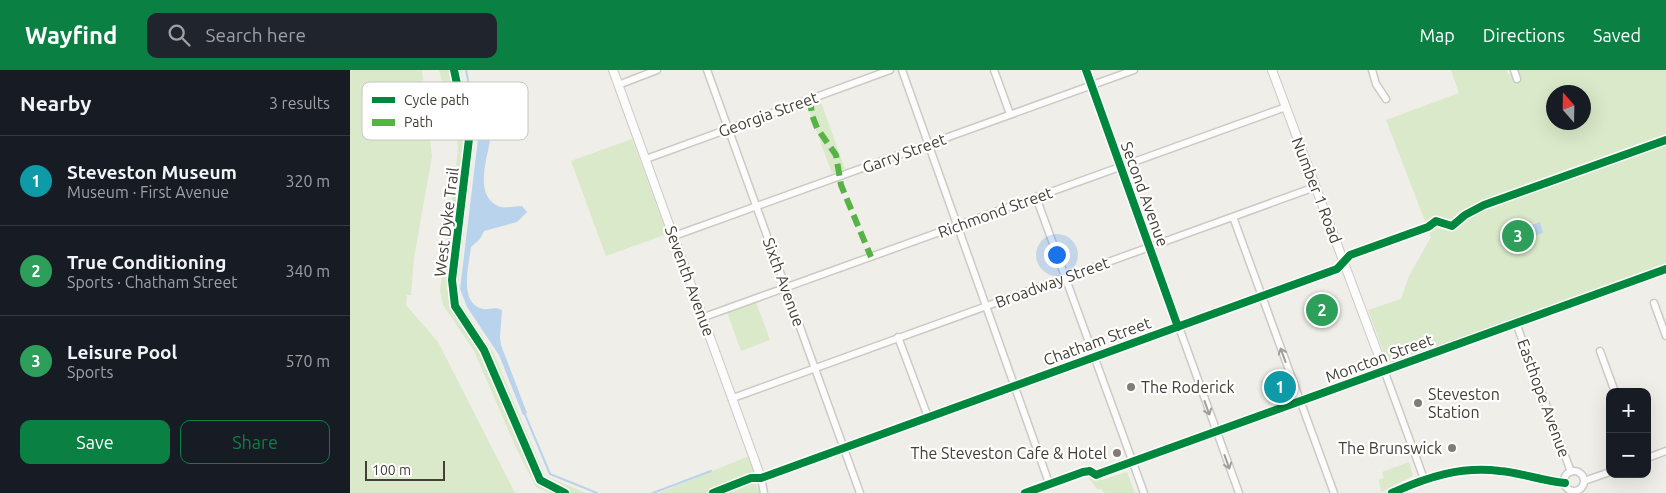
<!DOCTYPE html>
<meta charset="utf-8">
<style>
body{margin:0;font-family:Ubuntu,sans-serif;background:#20242c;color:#f1f3f6}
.controls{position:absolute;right:15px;bottom:15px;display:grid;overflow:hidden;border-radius:10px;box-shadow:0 5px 20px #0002}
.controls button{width:45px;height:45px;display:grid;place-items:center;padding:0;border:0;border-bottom:1px solid #363941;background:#171b24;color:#f1f3f6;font:25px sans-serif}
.compass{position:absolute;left:1196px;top:15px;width:45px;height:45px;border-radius:50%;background:#171b24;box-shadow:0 5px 20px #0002;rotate:340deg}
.scale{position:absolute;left:15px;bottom:12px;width:80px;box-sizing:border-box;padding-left:5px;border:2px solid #444035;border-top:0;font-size:14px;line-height:18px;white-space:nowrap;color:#444035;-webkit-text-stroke:4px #fff;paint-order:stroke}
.you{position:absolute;left:706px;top:184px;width:18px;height:18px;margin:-12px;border:4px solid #fff;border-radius:50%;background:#1a73e8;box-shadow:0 0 0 8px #1a73e833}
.badge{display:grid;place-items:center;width:32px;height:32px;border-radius:50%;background:#0b8043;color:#fff;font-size:16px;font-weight:700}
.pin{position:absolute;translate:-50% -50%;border:2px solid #fff;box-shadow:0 1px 5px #0006}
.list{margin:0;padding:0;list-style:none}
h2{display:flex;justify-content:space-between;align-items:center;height:65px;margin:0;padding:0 20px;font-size:21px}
h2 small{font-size:16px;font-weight:400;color:#9ea1a6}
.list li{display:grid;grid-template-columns:32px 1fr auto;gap:15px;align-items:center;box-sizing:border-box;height:90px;padding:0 20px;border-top:1px solid #363941}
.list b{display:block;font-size:19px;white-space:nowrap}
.list p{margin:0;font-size:16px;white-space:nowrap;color:#9ea1a6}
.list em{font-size:16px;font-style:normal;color:#9ea1a6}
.actions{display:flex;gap:10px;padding:15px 20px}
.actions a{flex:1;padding:11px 0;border:1px solid #0b8043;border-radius:10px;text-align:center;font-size:18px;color:#0b8043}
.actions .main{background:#0b8043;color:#fff}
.icon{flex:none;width:28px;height:28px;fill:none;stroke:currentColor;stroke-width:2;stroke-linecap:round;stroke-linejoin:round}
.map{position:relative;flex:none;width:1316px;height:423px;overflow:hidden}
header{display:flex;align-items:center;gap:30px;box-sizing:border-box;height:70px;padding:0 25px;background:#0b8043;color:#fff}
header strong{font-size:24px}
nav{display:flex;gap:28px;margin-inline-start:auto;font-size:18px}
.search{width:350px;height:45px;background:#20242c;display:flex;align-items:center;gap:12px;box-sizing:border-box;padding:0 18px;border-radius:10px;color:#9ea1a6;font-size:19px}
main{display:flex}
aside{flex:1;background:#171b24}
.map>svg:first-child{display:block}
</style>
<header>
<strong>Wayfind</strong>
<div class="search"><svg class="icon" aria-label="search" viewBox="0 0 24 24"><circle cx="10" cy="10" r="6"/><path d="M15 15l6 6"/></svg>Search here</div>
<nav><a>Map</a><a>Directions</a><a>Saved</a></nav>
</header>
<main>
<aside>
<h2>Nearby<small>3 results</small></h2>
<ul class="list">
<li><span class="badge" style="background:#0f9aa8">1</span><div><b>Steveston Museum</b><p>Museum · First Avenue</p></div><em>320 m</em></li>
<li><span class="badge" style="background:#2e9e5b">2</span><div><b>True Conditioning</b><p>Sports · Chatham Street</p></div><em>340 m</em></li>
<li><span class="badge" style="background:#2e9e5b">3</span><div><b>Leisure Pool</b><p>Sports</p></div><em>570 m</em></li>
</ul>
<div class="actions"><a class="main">Save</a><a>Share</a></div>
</aside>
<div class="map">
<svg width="1316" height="423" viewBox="0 0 1316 423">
<rect width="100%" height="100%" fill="#efeee8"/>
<!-- green -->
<path fill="#dae9c9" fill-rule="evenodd" d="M0,0h72l10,86 -18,102 -3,37h-4l-1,10 32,37 77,151h-165z
M89,0h21l15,66 -18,155 2,10 35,53 51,122 41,17h-36l-14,-6 -19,-37 -43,-99 -31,-46 -3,-15 18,-141 -1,-12z
M1101,0h56l1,5 11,-5h147v194l-134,48 -4,3 -137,46 -6,-5 -17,-46 33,-11 8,-23 22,-39 -45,-117 73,-27zM1204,22h30v30h-30z
M471,32l24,67 -13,4 -25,-67z
M282,69l35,95 -61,22 -35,-95z
M406,232l14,38 -29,11 -14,-39z
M931,303l8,23 -20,8 -9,-23z
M399,386l5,15 -2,5 8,17h-101z
M1059,392l4,14 -32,16 -2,-12 5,-2 -2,-6z
M777,402l8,21h-30l-4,-4h-4l-12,-16h4l13,7z"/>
<!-- water -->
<path fill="#bad3ec" d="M135,66h4l1,4c-3,20 -16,55 8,66 6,3 17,0 24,0l5,6 -10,10 -33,9 -4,8 -9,8c-2,18 -13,56 12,62 7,1 12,-3 19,1l-2,27 1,8 26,68 -4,2 -24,-60 -32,-48 -7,-18 18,-150z
M1190,152l3,11 -19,6 -3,-10z"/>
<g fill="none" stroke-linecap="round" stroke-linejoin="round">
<!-- stream -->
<path stroke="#bad3ec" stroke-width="2" d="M116,0l10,50 9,12 -1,5
M174,342l26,62 47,19
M303,423l58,-22"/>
<defs>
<path id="minor" d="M357,0l153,423
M552,0l147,413
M644,0l16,44
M736,0l153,423
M1022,0l4,14 10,15
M1164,0l3,9
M268,15l39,-15
M296,89l244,-89
M686,127l108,296
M883,147l101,276
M324,166l460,-166
M994,192l6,-7 78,-28 8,-6
M1304,233l12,33
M354,247l582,-210
M1166,253l55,149
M548,267l30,80
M1250,281l15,41
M383,328l582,-211
M1297,388l19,-7
M1214 411a10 10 0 1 1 20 0a10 10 0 1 1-20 0Z
M751,403l283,-103 40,109
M411,408l3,15
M1234,411l26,-9
M1042,423c35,-16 69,-27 108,-22 22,2 43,10 65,12"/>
<path id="tertiary" d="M263,0l148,408 576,-209 7,-7
M922,0l112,300 282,-101"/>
</defs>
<!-- minor casing -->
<use href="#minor" stroke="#cbcac4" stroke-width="9"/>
<!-- tertiary casing -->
<use href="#tertiary" stroke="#cbcac4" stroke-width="10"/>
<!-- minor -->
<use href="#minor" stroke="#fdfcfc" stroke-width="6"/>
<!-- tertiary -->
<use href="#tertiary" stroke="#fdfcfc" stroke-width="8"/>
<!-- quiet -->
<path stroke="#57b346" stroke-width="6" stroke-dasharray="12 6" stroke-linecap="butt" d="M460,29l2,16 5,13 19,27 5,30 30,72"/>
<defs>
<path id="cycleway" d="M104,0l15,69 -17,141 3,26 29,44 56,130 25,13
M736,0l92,257
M363,423l38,-15h10l576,-209 13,-14 78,-28 8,-6 16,5 13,-11 19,-10 182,-65
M675,423l58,-21 7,-1 6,4 5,-2 565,-204
M1042,423c35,-16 69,-27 108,-22 22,2 43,10 65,12"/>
</defs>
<!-- cycleway casing -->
<use href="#cycleway" stroke="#fff" stroke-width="11"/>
<!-- cycleway -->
<use href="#cycleway" stroke="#00873e" stroke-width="8"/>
</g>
<!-- one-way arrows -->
<defs><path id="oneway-shaft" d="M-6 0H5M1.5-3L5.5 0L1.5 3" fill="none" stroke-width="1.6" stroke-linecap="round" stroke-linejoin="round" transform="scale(1.25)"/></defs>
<g stroke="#a09e98">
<use href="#oneway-shaft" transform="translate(933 285) rotate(-110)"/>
<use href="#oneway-shaft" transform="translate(857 338) rotate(70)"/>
<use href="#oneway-shaft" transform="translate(877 392) rotate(70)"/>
</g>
<!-- markers -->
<g fill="#807d74" stroke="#fff" stroke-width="2">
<circle cx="781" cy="317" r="5"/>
<circle cx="1068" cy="333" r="5"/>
<circle cx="1102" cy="378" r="5"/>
<circle cx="767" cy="383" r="5"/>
</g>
<g text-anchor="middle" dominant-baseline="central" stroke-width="4.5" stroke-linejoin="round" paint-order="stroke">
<!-- street labels -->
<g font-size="16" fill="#444035" stroke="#fff">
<text transform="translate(418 44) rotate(-20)">Georgia Street</text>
<text transform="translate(554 83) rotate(-20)">Garry Street</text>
<text transform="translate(967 120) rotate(69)">Number 1 Road</text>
<text transform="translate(795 124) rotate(70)">Second Avenue</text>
<text transform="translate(645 142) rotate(-20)">Richmond Street</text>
<text transform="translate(96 152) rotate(-83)">West Dyke Trail</text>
<text transform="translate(340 211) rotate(70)">Seventh Avenue</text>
<text transform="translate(434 212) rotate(70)">Sixth Avenue</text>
<text transform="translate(702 212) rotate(-20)">Broadway Street</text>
<text transform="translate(747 271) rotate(-20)">Chatham Street</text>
<text transform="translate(1029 288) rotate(-20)">Moncton Street</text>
<text transform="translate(1194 328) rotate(70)">Easthope Avenue</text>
</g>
<!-- poi labels -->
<g font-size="16" fill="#444035" stroke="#fff" text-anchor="start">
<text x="791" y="317">The Roderick</text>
<text x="1078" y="324">Steveston<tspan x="1078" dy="18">Station</tspan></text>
<text x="1092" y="378" text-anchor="end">The Brunswick</text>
<text x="757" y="383" text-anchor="end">The Steveston Cafe &amp; Hotel</text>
</g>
</g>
<!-- legend -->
<rect x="12" y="12" width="166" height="58" rx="8" fill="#fff" stroke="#c7c6c2" stroke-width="1"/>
<rect x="22" y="27" width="23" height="6" fill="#00873e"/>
<rect x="22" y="49" width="23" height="7" fill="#57b346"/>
<g font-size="14" fill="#444035">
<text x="54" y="35">Cycle path</text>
<text x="54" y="57">Path</text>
</g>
</svg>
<div class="controls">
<button>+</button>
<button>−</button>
</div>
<svg class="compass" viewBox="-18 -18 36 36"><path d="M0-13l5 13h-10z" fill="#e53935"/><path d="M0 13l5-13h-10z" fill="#9ea1a6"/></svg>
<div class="scale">100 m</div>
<div class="you"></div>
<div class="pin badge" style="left:930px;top:317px;background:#0f9aa8">1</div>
<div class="pin badge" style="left:972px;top:240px;background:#2e9e5b">2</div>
<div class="pin badge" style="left:1168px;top:166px;background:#2e9e5b">3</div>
</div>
</main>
